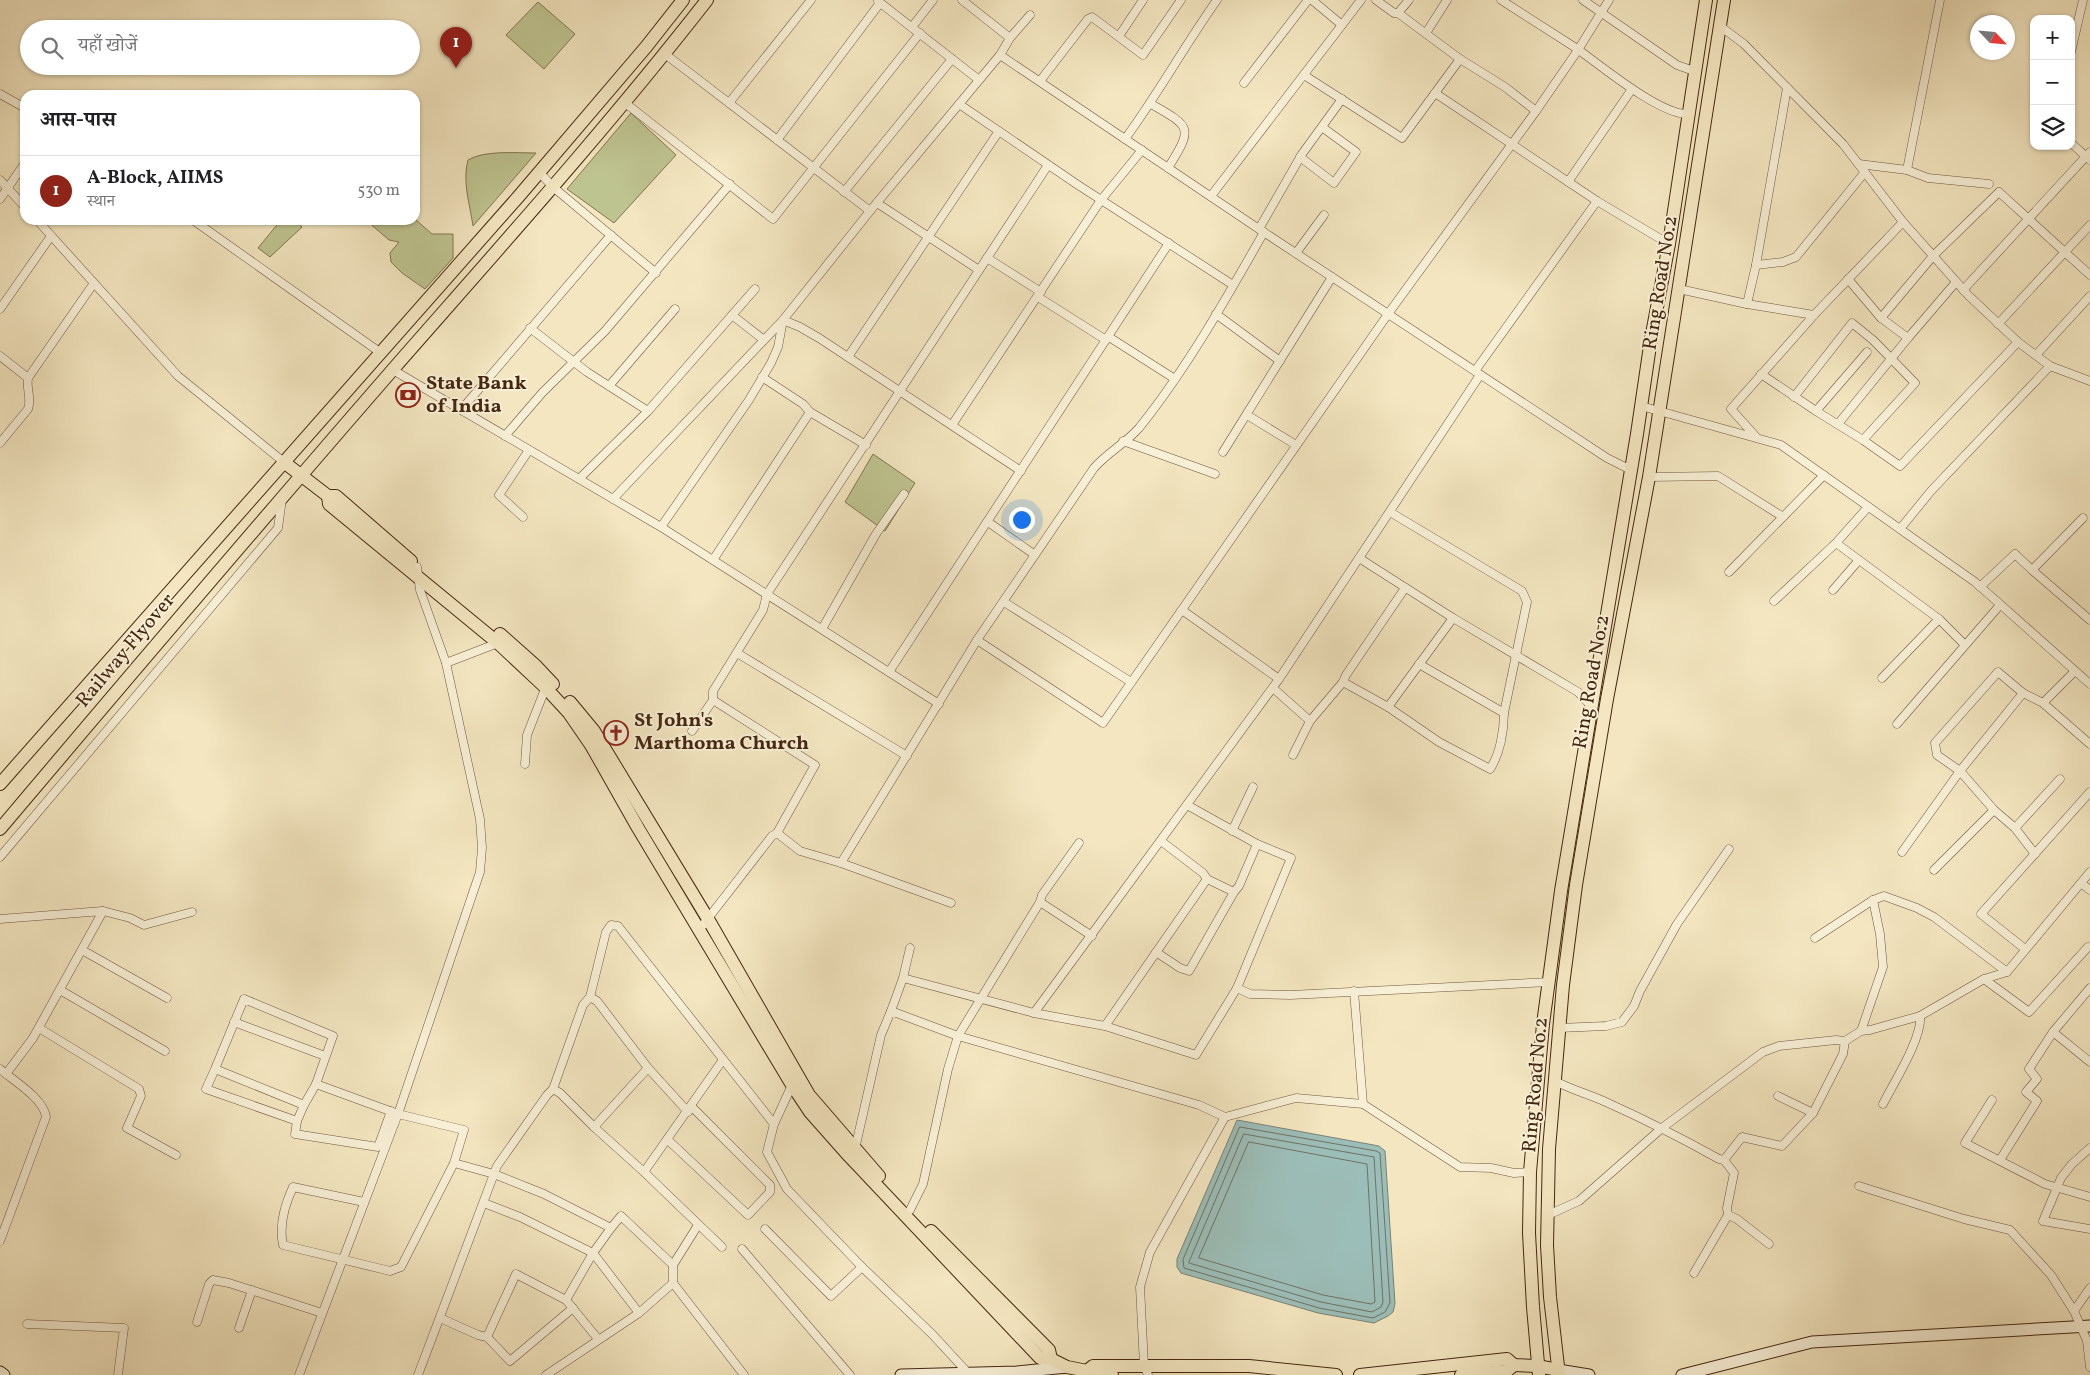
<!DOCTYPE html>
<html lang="hi">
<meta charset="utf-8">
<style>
body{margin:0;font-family:Vollkorn,"Noto Serif Devanagari",serif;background:#f6f6f6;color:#202124}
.controls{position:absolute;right:15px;top:15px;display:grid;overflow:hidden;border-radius:10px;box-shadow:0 1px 4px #0004}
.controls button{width:45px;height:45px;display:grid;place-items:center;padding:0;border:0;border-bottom:1px solid #e0e0e0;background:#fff;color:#202124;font:25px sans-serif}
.compass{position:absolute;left:1970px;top:15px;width:45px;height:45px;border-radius:50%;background:#fff;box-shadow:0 1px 4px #0004;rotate:116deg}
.you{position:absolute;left:1021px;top:519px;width:18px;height:18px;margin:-12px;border:4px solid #fff;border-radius:50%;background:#1a73e8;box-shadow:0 0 0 8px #1a73e833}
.badge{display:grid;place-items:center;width:32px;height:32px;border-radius:50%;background:#8f2418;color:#fff;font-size:16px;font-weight:700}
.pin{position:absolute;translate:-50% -41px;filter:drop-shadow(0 1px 2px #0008)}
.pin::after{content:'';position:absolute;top:26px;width:18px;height:15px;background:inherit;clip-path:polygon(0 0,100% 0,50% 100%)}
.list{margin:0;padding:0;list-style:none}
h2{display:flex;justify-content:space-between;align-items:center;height:65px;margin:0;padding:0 20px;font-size:21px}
h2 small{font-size:16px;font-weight:400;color:#757577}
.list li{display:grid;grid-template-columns:32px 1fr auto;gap:15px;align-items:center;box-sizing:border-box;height:70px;padding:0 20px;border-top:1px solid #e0e0e0}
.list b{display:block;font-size:19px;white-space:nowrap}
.list p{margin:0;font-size:16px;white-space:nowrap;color:#757577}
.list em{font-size:16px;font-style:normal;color:#757577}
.icon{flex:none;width:28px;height:28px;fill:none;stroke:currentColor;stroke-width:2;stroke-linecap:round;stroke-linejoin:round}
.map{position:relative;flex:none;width:2090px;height:1375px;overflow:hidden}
.search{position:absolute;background:#fff;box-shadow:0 1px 4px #0004;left:20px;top:20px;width:400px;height:55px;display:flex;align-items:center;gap:12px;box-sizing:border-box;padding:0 18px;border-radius:28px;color:#757577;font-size:19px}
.panel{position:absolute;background:#fff;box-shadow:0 1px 4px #0004;left:20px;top:90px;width:400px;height:135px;border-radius:15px}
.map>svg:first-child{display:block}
</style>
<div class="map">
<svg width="2090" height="1375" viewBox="0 0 2090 1375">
<rect width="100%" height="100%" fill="#f3e6c0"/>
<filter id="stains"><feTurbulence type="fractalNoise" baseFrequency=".004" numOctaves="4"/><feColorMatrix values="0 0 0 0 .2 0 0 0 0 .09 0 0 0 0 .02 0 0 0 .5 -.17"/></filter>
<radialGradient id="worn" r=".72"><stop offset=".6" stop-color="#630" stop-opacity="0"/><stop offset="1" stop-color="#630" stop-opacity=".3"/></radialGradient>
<g fill="#bec490" stroke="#827650">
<polygon points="538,2 575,34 544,69 506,35"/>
<polygon points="631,113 676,155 614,223 567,189"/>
<path d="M536,153L473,226C470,205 462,181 468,160C484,150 517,153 536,153Z"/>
<polygon points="415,219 432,234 453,234 453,258 425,289 402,273 391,262 390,253 399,242 389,240 367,221"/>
<polygon points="281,220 295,220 302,227 270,257 258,248"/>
<polygon points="873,454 915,483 885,531 845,502"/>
</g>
<polygon fill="#9cbeb8" stroke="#798275" points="1237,1120 1379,1146 1385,1151 1395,1304 1393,1312 1388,1316 1374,1323 1318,1313 1181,1273 1177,1267 1177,1259"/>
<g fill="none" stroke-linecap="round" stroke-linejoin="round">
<g stroke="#707264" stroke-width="1">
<polygon points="1240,1127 1376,1151 1380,1153 1390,1303 1385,1312 1373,1318 1319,1308 1184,1268 1183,1260"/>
<polygon points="1244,1134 1374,1157 1383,1302 1381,1307 1372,1312 1321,1302 1189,1263"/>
<polygon points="1249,1142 1367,1164 1375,1302 1371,1304 1323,1295 1199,1258"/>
</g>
<defs>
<g id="street">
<polyline points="962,0 1010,38"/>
<polyline points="1312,0 1342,25"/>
<polyline points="1376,0 1394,13 1398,13 1460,59 1505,87 1536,111"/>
<path d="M1501,0C1526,16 1551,32 1576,48C1600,65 1660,115 1688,114"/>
<polyline points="1583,0 1677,65 1694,71"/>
<polyline points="878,1 979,80"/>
<polyline points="1398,13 1409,0"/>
<polyline points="1720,26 1744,44 1843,144 1903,222 1969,296 2018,342 2050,366 2090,381"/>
<polyline points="912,27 933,0"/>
<polyline points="1426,33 1447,0"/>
<polyline points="1119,36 1143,0"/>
<polyline points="2071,52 2083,0"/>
<polyline points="665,54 870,211"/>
<polyline points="1000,55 1259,229 1607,458 1631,470"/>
<polyline points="1304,75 1402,138 1460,59"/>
<polyline points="1040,81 1088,19 1092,17 1143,55 1181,0"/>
<polyline points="1244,83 1308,0"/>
<polyline points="1435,93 1597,201 1669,244"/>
<polyline points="0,94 25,108"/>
<polyline points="624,102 773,219 920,33"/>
<polyline points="729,103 811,0"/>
<polyline points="959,104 1078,185 1233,285"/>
<path d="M1151,104C1192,127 1193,128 1168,168"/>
<path d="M1125,139C1158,94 1185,45 1217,0"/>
<polyline points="777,140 880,3"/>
<polyline points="2071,143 2090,160"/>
<polyline points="1300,157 1334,183 1356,152 1322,127"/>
<polyline points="1859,164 1907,170 1928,178 1989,184"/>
<polyline points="1907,170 1940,0"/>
<polyline points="540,173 553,187 656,273"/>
<polyline points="0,180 25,207"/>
<polyline points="1568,182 1632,89"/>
<polyline points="844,192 952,59"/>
<polyline points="1211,196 1361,0"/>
<polyline points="0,199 25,163"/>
<polyline points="877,203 979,270"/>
<polyline points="37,220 178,376 285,463"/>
<polyline points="193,220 381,353"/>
<polyline points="1259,229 1302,154 1342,99"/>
<polyline points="1296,253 1324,215"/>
<polyline points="987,258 1041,292"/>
<polyline points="1756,265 1783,262 1796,257 1865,172"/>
<polyline points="1848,279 1881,318 1908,338"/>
<polyline points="1679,289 1747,304 1814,315"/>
<polyline points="1963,290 2090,152"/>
<polyline points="1038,297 1106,340"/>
<polyline points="1747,304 1756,265 1787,88"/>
<polyline points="0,309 51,236"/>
<polyline points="1216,314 1280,361"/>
<polyline points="732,315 764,340"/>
<polyline points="1881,318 1933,256 1999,192 2090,275"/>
<polyline points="1998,324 2090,225"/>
<polyline points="530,328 587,372 648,411"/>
<polyline points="1109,337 1175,379"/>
<polyline points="2036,355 2090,296"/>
<polyline points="0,356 28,378"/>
<polyline points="848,357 999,131"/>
<polyline points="393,370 661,527 939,704"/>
<polyline points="1475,371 1597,201"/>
<polyline points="1761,374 1816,411"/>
<polyline points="762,377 803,404 810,412 866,445"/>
<polyline points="609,386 675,309"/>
<polyline points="1794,397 1852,323 1873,340 1915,383 1863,440 1900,466 2018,342"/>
<polyline points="1641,406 1781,445 1975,582 2090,684"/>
<polyline points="461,410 611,235"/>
<polyline points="1247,415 1296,445"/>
<polyline points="1838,424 1908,338 1956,282"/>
<polyline points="952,425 1101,200 1142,150"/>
<polyline points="505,436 542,393 605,331 730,184"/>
<polyline points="1757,438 1731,409 1814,315 1903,222"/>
<polyline points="1863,440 1816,411 1867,352"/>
<polyline points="1123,441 1215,474"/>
<path d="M0,443L28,409C32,398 26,389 28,378L94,283"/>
<polyline points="1223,452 1332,277"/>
<polyline points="1649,477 1718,476 1783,517"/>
<polyline points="579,479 648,411 755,289"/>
<polyline points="613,499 783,320 870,211 1000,55 1010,38 1030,15"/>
<polyline points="523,517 499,495 529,450"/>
<polyline points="2083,518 2032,570 2090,620"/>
<polyline points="988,522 1035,555"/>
<polyline points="661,527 749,400 771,363 778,347 783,320 800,327 819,338 1021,471"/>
<polyline points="1900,529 1931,491 2050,366"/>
<polyline points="1836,543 1939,619 1965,645"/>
<polyline points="1359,558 1453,618 1578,692 1591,706"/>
<polyline points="713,560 810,412"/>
<polyline points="1729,572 1824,475"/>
<polyline points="1980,587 2015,554 2032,570"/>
<polyline points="1833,590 1859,560"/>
<polyline points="1774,601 1836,543 1868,507"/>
<polyline points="1004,602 1131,682"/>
<polyline points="1182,610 1279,679"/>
<polyline points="822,629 876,534 904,494"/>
<polyline points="977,640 1103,723 1388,314 1536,111 1578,50 1609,0"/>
<polyline points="737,653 907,756"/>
<polyline points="446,663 498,643"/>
<polyline points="1419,664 1504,713"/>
<polyline points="889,672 1169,243"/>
<polyline points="1882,678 1939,619"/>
<path d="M1343,682L1388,707L1439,742L1490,769C1500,754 1504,731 1504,713L1527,602L1522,591L1390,512"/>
<polyline points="1273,688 1310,721"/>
<polyline points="2043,703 2075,671"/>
<polyline points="1388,707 1453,618"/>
<polyline points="1897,724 2000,605"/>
<polyline points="692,731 713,700 713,691 763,610 767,594 1048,165"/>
<polyline points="1293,755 1310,721 1343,682 1346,675 1405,588"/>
<polyline points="525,764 527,735 547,684"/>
<polyline points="2015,828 2060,779"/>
<polyline points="1232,831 1253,787"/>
<polyline points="777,833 800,851 841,863 951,903"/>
<polyline points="1161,841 1203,873 1207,879 1234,892"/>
<polyline points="1902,852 1960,771 2023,693"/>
<polyline points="2035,854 2015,828 1994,810 1960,771 1937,755 1935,743 1998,672 2023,693 2043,703 2090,744"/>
<polyline points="0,857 278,528 282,499"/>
<path d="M841,863L977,640L1094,468C1107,453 1127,442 1139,428C1187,368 1226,299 1264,232"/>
<polyline points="1934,870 1994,810"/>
<polyline points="2081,883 2090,890"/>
<polyline points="1040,902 1092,936"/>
<polyline points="103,911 130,918 144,925 192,912"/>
<polyline points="0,919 103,911 33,1038 6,1074"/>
<polyline points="699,930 772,836 777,833 815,765 713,700"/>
<polyline points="1815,938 1873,900 1884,896 1917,908 1934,917 2007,972"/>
<polyline points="2025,949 1981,914 2090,792"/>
<polyline points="82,950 167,998"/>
<polyline points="1156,952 1180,968 1189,971 1234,892 1239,886 1257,844"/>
<polyline points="903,978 910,948"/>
<polyline points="1984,979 2029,1012 2088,947"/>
<polyline points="1237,988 1250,994 1290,995 1550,982"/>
<polyline points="60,990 165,1051"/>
<polyline points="1354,991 1363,1104 1460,1167 1491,1168 1514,1173 1530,1172"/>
<polyline points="590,997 597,1001 648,1068 688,1112"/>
<polyline points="891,1011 903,978 1034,1013 1105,1026 1196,1055 1237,988 1291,858 1257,844 1187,805"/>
<polyline points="1034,1013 1279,679 1480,375"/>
<polyline points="234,1022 325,1056"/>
<polyline points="1105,1026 1207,879"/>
<polyline points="39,1028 139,1089 141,1096 127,1128 176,1155"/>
<polyline points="1559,1028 1606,1026 1622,1022 1634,1006 1640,991 1677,924 1729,849"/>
<polyline points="1861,1031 1883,967 1880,934 1873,900"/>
<polyline points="2053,1032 2090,1062"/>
<path d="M0,1069C14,1081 44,1099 46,1117L0,1241"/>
<path d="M215,1069L206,1089L297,1121L304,1105L215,1069L244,999L333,1036L316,1084L398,1114L464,1130L454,1163L401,1267L390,1271L283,1245C279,1226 285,1204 293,1187L364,1202"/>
<path d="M1555,1081C1572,1090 1591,1095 1608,1103C1646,1120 1683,1139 1719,1159L1724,1160L1734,1173L1727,1208L1728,1215L1694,1273"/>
<polyline points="793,1083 774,1124 767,1152 787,1189 862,1267 932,1334 968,1373"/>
<polyline points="553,1089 560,1093 594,1127 644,1172 722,1247"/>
<polyline points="1778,1096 1813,1113"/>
<polyline points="1992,1100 1965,1143 2045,1184 2090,1197"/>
<path d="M1883,1104C1893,1084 1923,1037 1920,1016"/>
<polyline points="304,1105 316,1084"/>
<polyline points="297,1121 295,1134 378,1147 391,1111"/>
<polyline points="594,1127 648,1068"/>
<polyline points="668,1140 748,1215 770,1192 770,1185 692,1107"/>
<polyline points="2090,1148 2072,1164 2061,1178 2043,1221 2090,1229"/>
<polyline points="855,1149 881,1035 891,1011 958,1036 1199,1105 1225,1117"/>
<polyline points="1724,1160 1742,1137 1782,1146 1813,1113 1843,1054 1845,1041"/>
<polyline points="2000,1160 2037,1101 2026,1092 2037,1079 2029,1069 2053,1032 2090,988"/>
<polyline points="454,1163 494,1174 544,1194 611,1228 621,1216 673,1265"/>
<polyline points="644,1172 722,1061"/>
<polyline points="1859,1186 1964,1219 2010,1230 2051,1275 2074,1311 2087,1341 2090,1367"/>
<polyline points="484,1203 520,1217 593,1253 639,1313"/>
<polyline points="910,1210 923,1184 948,1069 958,1036 1040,902 1042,895 1079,843"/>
<polyline points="1548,1215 1579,1201 1662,1128 1763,1052 1779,1046 1836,1040 1845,1041 1861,1031 1870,1030 1920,1016 1984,979 2007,972 2090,872"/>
<polyline points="1728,1215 1737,1219 1769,1244"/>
<polyline points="698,1225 673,1265 673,1283 744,1375"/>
<polyline points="765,1229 831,1296 862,1267"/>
<polyline points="742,1249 850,1375"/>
<polyline points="566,1300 593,1253 611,1228"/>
<polyline points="2074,1311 2090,1288"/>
<polyline points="440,1318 478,1335 487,1337 510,1361 573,1308"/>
<polyline points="197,1322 209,1284 213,1280 229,1283 322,1313"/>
<polyline points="27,1324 124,1328 118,1375"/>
<polyline points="239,1328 252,1290"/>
<polyline points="487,1337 516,1274 566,1300 598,1339"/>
<polyline points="299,1375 398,1114 480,872 482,848 480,819 446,663 420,590 417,567"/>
<polyline points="418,1375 497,1166 547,1095 553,1089 583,1005 590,997 606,932 611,925 618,926 774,1124"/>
<polyline points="546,1375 639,1313 673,1283"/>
<polyline points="1148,1375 1144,1365 1140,1287 1150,1252 1225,1117 1296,1098 1363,1104"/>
</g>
<g id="secondary">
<polyline points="1558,1370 1589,1375"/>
<polyline points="0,1372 4,1375"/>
<polyline points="901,1375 1017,1372 1067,1367"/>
<polyline points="1682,1375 1812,1342 2090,1326"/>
</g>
<g id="primary">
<polyline points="285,463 328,496 336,496 411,561"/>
<polyline points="328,496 329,504 498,643 545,687 569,713 591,745 638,828 792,1085 810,1112 849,1156 1040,1358 1051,1359 1067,1367 1087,1371 1092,1375 1112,1375"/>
<polyline points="500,634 536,666 553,684"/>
<polyline points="570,702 594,731 708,919 809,1095 879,1176"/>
<polyline points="0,784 519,196 646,47 683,0"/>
<path d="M0,829C131,674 262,520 395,367C501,246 608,127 707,0"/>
<polyline points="931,1231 1049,1350 1051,1359"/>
<polyline points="1087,1371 1093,1366 1249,1366 1336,1375"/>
<polyline points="1360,1375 1507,1359 1514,1365 1537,1366 1558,1370"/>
<polyline points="1461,1375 1507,1371 1514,1365"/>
<polyline points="1539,1375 1533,1307 1529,1233 1530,1172 1543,1024 1561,891 1637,434 1651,339 1669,244 1706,0"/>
<polyline points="1559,1375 1550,1297 1547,1245 1549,1149 1563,985 1576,885 1607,699 1649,477 1724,0"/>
</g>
</defs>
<use href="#street" stroke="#70573c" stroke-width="9"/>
<use href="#secondary" stroke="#452710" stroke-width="13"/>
<use href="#primary" stroke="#452710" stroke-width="14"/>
<use href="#street" stroke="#f7efd6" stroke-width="8"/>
<use href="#secondary" stroke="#f7efd6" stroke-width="11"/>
<use href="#primary" stroke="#f3e6c0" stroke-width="12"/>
</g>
<defs>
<symbol id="bank-ring" viewBox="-11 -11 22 22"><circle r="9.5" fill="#f7efd6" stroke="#8f2418" stroke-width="1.5"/><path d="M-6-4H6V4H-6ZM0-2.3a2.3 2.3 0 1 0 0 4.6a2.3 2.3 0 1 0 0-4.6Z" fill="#8f2418"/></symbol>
<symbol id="church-ring" viewBox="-11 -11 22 22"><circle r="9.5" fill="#f7efd6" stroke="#8f2418" stroke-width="1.5"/><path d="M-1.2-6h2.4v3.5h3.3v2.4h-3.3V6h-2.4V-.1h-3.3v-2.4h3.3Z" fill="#8f2418"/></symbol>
</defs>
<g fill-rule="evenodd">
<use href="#bank-ring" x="394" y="381" width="28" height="28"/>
<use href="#church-ring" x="602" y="719" width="28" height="28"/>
</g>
<g text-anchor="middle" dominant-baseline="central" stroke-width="4" stroke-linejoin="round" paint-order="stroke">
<g font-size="20" fill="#452710" stroke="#f7efd6">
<text transform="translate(1661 283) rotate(-81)">Ring Road No.2</text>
<text transform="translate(126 651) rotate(-50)">Railway Flyover</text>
<text transform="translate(1592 682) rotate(-80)">Ring Road No.2</text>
<text transform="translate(1536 1085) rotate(-85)">Ring Road No.2</text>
</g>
<g font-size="20" font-weight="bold" fill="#452710" stroke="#f7efd6" text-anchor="start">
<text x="426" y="384">State Bank<tspan x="426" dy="23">of India</tspan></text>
<text x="634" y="721">St John's<tspan x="634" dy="23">Marthoma Church</tspan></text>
</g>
</g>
<rect width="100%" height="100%" filter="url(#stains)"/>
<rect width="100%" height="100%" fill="url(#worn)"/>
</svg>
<div class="controls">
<button>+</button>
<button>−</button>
<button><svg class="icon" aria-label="layers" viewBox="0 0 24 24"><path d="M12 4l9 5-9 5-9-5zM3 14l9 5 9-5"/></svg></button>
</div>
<svg class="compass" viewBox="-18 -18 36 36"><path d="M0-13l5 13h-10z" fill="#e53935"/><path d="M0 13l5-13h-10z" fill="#757577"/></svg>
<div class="you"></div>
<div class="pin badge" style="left:456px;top:68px">1</div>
<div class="search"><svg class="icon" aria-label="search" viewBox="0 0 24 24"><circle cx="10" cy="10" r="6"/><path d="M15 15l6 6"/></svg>यहाँ खोजें</div>
<section class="panel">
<h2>आस-पास<small></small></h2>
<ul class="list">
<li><span class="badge">1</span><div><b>A-Block, AIIMS</b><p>स्थान</p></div><em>530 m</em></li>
</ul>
</section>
</div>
